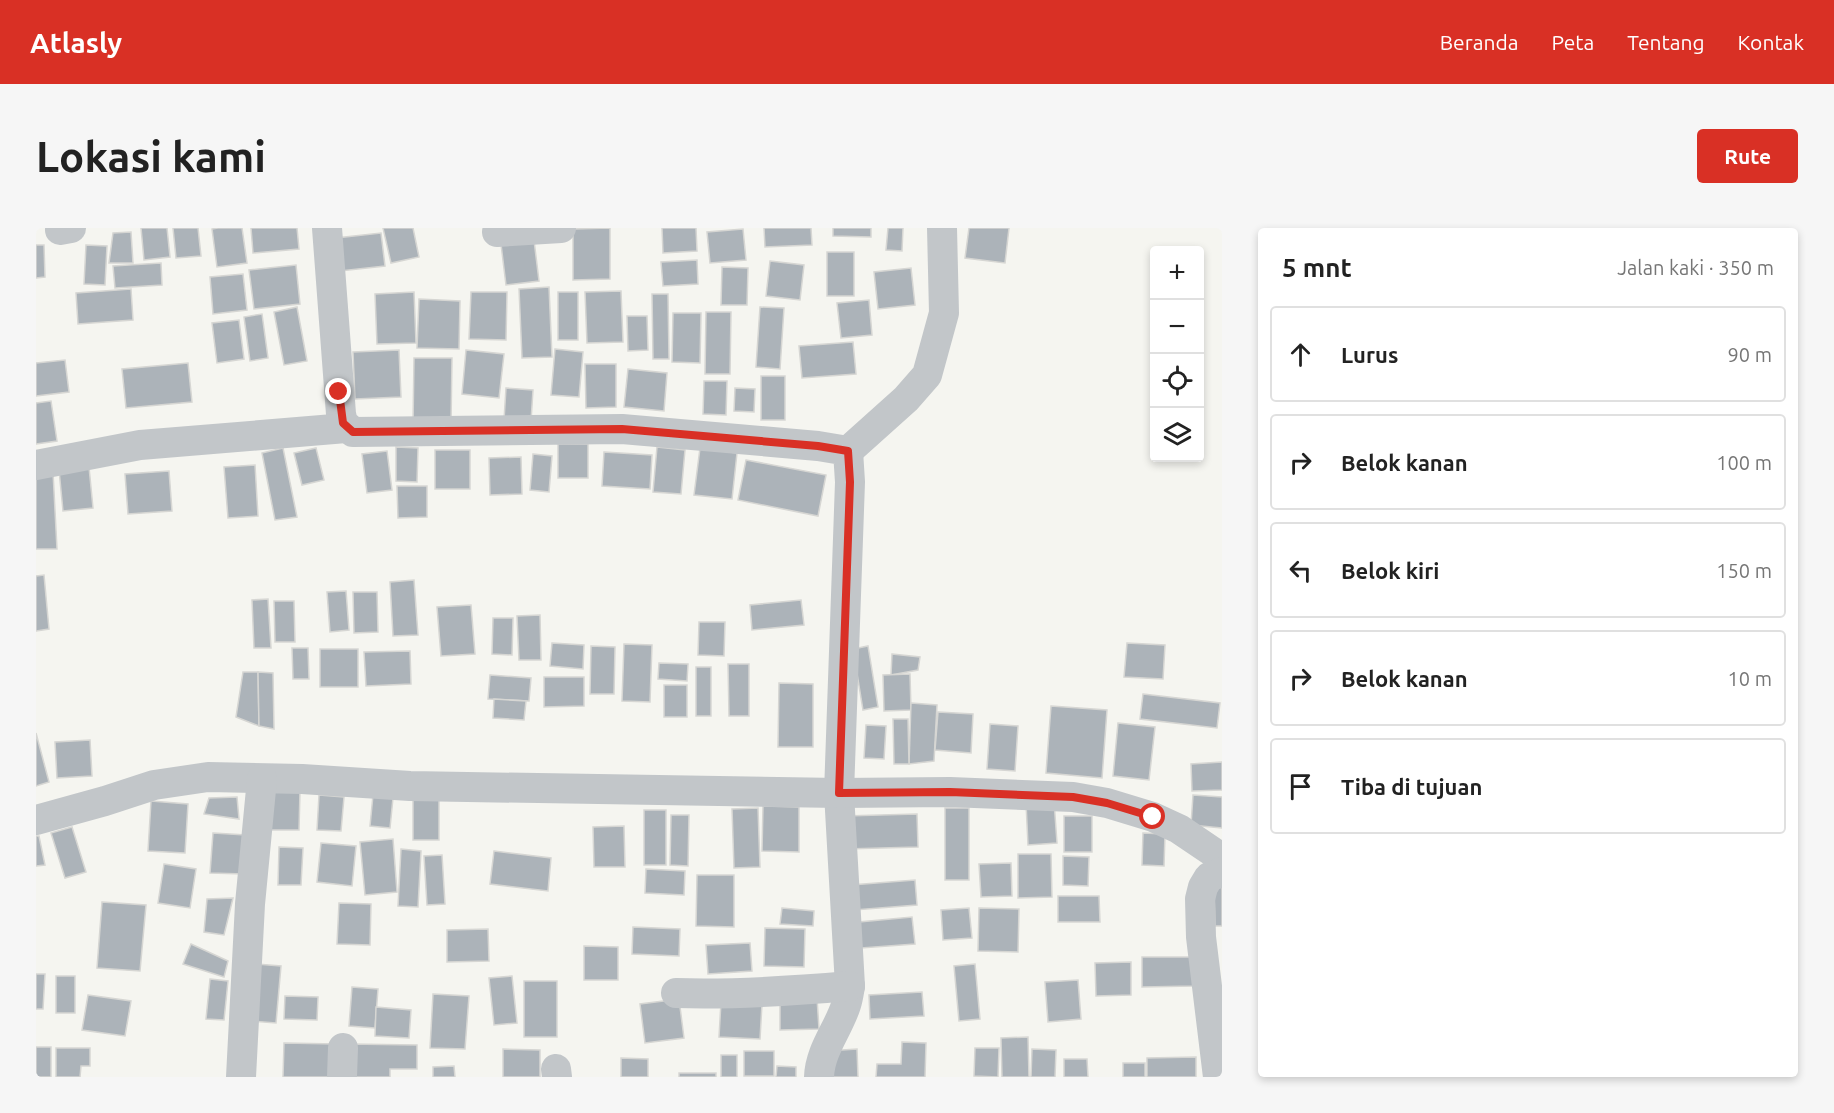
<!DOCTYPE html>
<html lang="id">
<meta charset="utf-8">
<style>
body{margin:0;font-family:Ubuntu,sans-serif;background:#f6f6f6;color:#222}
.controls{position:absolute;right:18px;top:18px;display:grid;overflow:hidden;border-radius:6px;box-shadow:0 3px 9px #0003}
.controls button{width:54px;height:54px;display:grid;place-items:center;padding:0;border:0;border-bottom:2px solid #e0e0e0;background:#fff;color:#222;font:30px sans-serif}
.stop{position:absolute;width:18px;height:18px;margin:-14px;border:4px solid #d93025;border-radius:50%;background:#fff}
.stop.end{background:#d93025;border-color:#fff;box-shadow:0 2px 6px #0008}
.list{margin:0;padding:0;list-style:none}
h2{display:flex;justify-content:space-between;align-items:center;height:78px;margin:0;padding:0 24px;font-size:26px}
h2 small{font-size:20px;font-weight:400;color:#767676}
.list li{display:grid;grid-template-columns:39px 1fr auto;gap:18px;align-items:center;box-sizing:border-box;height:96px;margin:0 12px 12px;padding:0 12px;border:2px solid #e0e0e0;border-radius:6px}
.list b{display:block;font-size:22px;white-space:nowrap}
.list em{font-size:20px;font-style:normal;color:#767676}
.icon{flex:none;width:33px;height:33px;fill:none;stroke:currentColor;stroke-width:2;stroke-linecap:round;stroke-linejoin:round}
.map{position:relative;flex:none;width:1186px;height:849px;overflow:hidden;border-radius:6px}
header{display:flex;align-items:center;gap:36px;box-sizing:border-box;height:84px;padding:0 30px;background:#d93025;color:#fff}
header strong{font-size:28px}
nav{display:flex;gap:33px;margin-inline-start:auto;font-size:21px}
.intro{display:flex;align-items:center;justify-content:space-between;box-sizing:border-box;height:144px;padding:0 36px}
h1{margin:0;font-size:42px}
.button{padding:15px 27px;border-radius:6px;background:#d93025;color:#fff;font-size:21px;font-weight:700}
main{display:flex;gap:36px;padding:0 36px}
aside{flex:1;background:#fff;border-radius:6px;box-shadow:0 3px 9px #0003}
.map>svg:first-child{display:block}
</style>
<header>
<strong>Atlasly</strong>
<nav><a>Beranda</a><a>Peta</a><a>Tentang</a><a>Kontak</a></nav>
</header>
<div class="intro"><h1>Lokasi kami</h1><a class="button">Rute</a></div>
<main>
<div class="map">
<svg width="1186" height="849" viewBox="0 0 1186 849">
<rect width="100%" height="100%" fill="#f5f5f0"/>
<g fill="#acb3b9" stroke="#d6d6d3" stroke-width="1.5">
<polygon points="105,0 131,0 134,29 108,32"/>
<polygon points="137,0 162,0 165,28 140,30"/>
<polygon points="182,0 206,0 211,35 181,39 176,1"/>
<polygon points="215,0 261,0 263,21 217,25"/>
<polygon points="347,0 377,0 383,29 355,35"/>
<polygon points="574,0 574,51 537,52 537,1"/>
<polygon points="626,0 660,0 661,23 627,25"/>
<polygon points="728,0 775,0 776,17 729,19"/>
<polygon points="797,0 835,0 835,9 797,8"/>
<polygon points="852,0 867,0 866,23 850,22"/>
<polygon points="933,0 973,0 969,35 929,30"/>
<polygon points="707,1 710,32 674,35 671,4"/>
<polygon points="95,4 97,35 73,35 77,5"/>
<polygon points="497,4 503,53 470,57 464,8"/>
<polygon points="345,5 349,38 304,43 300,10"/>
<polygon points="0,17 8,17 9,49 0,50"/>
<polygon points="50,17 71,18 69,57 48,56"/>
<rect x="791" y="24" width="27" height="44"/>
<polygon points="661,32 662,56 627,58 625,34"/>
<polygon points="734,33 768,37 764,72 730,68"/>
<polygon points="125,35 126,57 79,60 77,38"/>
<polygon points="260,37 264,76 218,81 213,42"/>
<polygon points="686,39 712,40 711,77 685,77"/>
<polygon points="875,40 879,77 842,81 838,44"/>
<polygon points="207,46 211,82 177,86 174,49"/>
<polygon points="513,59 516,129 486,130 483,61"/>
<polygon points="95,61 97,92 42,96 40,65"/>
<polygon points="585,63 587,114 551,115 549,64"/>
<polygon points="378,64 380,115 341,116 339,66"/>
<polygon points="435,64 471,64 470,112 433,111"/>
<rect x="522" y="64" width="20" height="48"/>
<polygon points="616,66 632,66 633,131 617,131"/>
<polygon points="383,71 424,73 423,121 381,120"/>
<polygon points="833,72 836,107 805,110 801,75"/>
<polygon points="261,79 271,133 248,137 238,84"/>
<polygon points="724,79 748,80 744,141 720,139"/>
<polygon points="670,84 695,84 694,146 669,146"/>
<polygon points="637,85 665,85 664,135 636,134"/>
<polygon points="226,86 232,130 214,133 208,89"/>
<polygon points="591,88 611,88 612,122 592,123"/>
<polygon points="203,92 208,131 181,135 176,95"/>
<polygon points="817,114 820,146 766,150 763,118"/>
<polygon points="519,121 547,124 543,169 515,167"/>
<polygon points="363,122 365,169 319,171 317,124"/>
<polygon points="430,122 468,126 463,170 426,166"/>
<polygon points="378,130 416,130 415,197 377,196"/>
<polygon points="29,132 33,164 0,168 0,135"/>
<polygon points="152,135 156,174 90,180 86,141"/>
<polygon points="549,136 580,136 580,179 550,180"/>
<polygon points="592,141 631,145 628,183 588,179"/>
<rect x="725" y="148" width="24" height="44"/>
<polygon points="668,153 691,153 690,187 667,186"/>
<polygon points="470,160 497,162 495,193 468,192"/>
<polygon points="699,160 719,161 718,184 698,183"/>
<polygon points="15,173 21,213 0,216 0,175"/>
<rect x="522" y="216" width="30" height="34"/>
<polygon points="360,219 382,220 381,254 360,253"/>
<polygon points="621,219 649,222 645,266 617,264"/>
<polygon points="247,220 261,289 239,292 226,225"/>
<polygon points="280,220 288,252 266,257 258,225"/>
<polygon points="664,220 701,225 696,271 658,267"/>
<rect x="399" y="222" width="35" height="39"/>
<polygon points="351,223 356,262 331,265 326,226"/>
<polygon points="568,224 616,227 614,261 566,258"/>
<polygon points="497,226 516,228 513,264 494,262"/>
<polygon points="485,229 486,266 454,267 453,230"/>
<polygon points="710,232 790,247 782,288 702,272"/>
<polygon points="219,237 222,288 192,290 188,239"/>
<polygon points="53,239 57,280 27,283 23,242"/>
<polygon points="133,243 136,283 92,286 89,246"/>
<polygon points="17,244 21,321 0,321 0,245"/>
<polygon points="361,258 391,258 391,289 362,290"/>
<polygon points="8,347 13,401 0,403 0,348"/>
<polygon points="378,352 382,407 357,408 354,354"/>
<polygon points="310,363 313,402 294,404 291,364"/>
<polygon points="317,364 341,364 342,404 318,405"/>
<polygon points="232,371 235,420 218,420 216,372"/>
<polygon points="765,372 768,397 716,402 714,377"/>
<polygon points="238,373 258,373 259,414 239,414"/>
<polygon points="435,377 439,426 405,428 401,379"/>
<polygon points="504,387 505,432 483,432 481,388"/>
<polygon points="457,390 477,390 476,427 456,426"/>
<polygon points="663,394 689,394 688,428 662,427"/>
<polygon points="516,415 548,417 547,441 514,438"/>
<polygon points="1091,415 1129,417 1127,451 1088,449"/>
<polygon points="588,416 616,417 614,474 586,473"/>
<polygon points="555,418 579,419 578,466 554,466"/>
<polygon points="832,418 842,479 827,482 817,421"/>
<polygon points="256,420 272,420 273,451 257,451"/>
<rect x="284" y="421" width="38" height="38"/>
<polygon points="374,423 375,456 330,458 328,424"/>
<polygon points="856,426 884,429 882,442 855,447"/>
<polygon points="623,435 652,436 651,453 622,451"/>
<polygon points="692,436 713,436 713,488 693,488"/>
<rect x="660" y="439" width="15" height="49"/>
<polygon points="207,444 222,444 223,498 200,489"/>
<polygon points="222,444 237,445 238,501 223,498"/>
<polygon points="874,446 875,482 848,483 847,447"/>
<polygon points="454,447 495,450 493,473 452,471"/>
<polygon points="508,449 548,449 548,478 508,479"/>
<polygon points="743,455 777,456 777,519 742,519"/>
<rect x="628" y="457" width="23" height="32"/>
<polygon points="1107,466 1184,475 1181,500 1104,491"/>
<polygon points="458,471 490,473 488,492 457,490"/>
<polygon points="875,475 901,477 898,533 873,536"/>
<polygon points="1015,478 1071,482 1066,550 1010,545"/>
<polygon points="902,484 937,486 935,525 899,522"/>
<polygon points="857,491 872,491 873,536 858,536"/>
<polygon points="1082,495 1119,499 1113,552 1077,548"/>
<polygon points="954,496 982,498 979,543 951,541"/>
<polygon points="830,497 850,498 848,531 828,530"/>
<polygon points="0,505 13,554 0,558"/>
<polygon points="54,512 56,548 21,550 19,514"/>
<polygon points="1186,534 1186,562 1156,563 1155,536"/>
<polygon points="235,563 264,563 263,602 235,602"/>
<rect x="377" y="566" width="26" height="46"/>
<polygon points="283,567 308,569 305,603 281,602"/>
<polygon points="337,567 357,570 354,600 334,598"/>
<polygon points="1157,567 1186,569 1186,600 1155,597"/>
<polygon points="201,569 203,591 168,586 173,570"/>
<polygon points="115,573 152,576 149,625 112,623"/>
<polygon points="1018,573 1021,615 992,617 990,575"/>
<polygon points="727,578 763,579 763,624 726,623"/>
<polygon points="722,580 724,639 698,640 696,581"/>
<rect x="909" y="580" width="24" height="72"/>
<rect x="608" y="582" width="22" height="55"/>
<polygon points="881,586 882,619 809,621 808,588"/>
<polygon points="635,587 653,587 652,638 634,637"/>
<rect x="1028" y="588" width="28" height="36"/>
<polygon points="588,598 589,639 558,639 557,599"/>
<polygon points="36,599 50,644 29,650 15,605"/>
<polygon points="177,605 210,607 208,646 174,645"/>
<polygon points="1107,605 1129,606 1128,638 1106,637"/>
<polygon points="0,608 3,608 9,637 0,638"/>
<polygon points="357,611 361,664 329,667 324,614"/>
<polygon points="285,615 320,618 316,658 281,654"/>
<polygon points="243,619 267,620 265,657 242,657"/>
<polygon points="365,621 385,623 382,679 362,678"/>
<polygon points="458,623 515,630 512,663 454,656"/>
<polygon points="982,626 1015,626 1016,669 982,670"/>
<polygon points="406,627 409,676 391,677 388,628"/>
<polygon points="1027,628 1053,629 1052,658 1027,657"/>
<polygon points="975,635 976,668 945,669 943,636"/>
<polygon points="128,636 160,641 154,680 122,675"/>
<polygon points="610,641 649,643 648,667 609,665"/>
<polygon points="661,647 698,647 698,699 660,698"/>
<polygon points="879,652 881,677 818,682 815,657"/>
<polygon points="1178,659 1186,659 1186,698 1179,698"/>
<polygon points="1022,668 1063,668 1064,694 1022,694"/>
<polygon points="197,670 188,707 168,704 171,671"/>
<polygon points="66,674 110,677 104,743 61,740"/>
<polygon points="303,675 335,676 334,717 301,716"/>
<polygon points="746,680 778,683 777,698 744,696"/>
<polygon points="933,680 936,710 907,712 905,682"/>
<polygon points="943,680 983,681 982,724 942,723"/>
<polygon points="876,689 879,716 825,720 823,694"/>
<polygon points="597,699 644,701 643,728 596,726"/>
<polygon points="729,700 769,701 768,739 728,738"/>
<polygon points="452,701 453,733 411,734 411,702"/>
<polygon points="714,715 716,743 672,746 670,717"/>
<polygon points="155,716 192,733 188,749 147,736"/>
<polygon points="548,718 582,719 582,752 548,752"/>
<polygon points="1106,729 1157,729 1157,758 1106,759"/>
<polygon points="1095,734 1095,767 1060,768 1059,735"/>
<polygon points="220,736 245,738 240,795 215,793"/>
<polygon points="939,736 944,791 923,793 918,738"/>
<polygon points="0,746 9,746 7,781 0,781"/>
<rect x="20" y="748" width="19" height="37"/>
<polygon points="476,748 481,795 458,797 453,750"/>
<polygon points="174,751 192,753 188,792 170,791"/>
<polygon points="1042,752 1045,791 1012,794 1009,754"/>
<rect x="488" y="753" width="33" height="56"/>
<polygon points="316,759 342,761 339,800 313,798"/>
<polygon points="886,764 888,788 834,791 833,767"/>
<polygon points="397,766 433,768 429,821 394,820"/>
<polygon points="52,767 95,773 89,808 46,802"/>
<polygon points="249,768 282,769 281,792 248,791"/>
<polygon points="781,770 783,801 744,802 744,771"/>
<polygon points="643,771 648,810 609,815 604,776"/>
<polygon points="685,774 726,776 724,811 683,809"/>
<polygon points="340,779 375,782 373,810 339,808"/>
<polygon points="992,809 993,849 966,849 965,810"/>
<polygon points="866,814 890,815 889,849 840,849 841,836 865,836"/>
<polygon points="248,815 300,816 299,849 247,849"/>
<polygon points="313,816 381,817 381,841 354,841 354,849 312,849"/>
<rect x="0" y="819" width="15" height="30"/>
<polygon points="20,820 54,820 54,838 45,838 44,849 20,849"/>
<polygon points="939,820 963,820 962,849 938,848"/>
<polygon points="467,821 504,822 504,849 467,849"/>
<polygon points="821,821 822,849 792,849 791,823"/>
<polygon points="996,821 1020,822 1019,849 995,849"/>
<rect x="708" y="823" width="30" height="25"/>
<rect x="685" y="827" width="16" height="22"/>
<polygon points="1160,829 1160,849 1111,849 1111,830"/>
<polygon points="585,830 612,831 612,849 585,849"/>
<polygon points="1028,831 1051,831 1052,849 1028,849"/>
<rect x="1087" y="835" width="22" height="14"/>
<polygon points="418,838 419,849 397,849 397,839"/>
<polygon points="741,838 760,839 760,849 740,849"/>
<rect x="643" y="845" width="37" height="4"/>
</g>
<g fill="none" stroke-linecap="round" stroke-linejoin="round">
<g stroke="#c2c6c9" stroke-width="30">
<path d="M291,0L305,186L307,195L317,204L586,201L782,218L812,223L814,254L803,565L814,758C813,764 812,771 810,777C802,802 784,822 783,849"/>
<polyline points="24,2 35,0"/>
<polyline points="461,4 525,0"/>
<polyline points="812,223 870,171 891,147 908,85 906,0"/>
<polyline points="0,237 104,217 310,200"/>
<polyline points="0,592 69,573 118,557 172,549 266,551 374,558 803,565 914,564 1037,569 1071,575 1117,589 1143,601 1186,630"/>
<path d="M640,765C698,767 756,763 814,758"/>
<polyline points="520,841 521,849"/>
<polyline points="205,849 214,676 226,551"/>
<polyline points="306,849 307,820"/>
<polyline points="1182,849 1165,709 1164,671 1167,659 1173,649 1186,644"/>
</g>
</g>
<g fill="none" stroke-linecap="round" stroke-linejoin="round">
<polyline stroke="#d93025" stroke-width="8" points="303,164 307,195 317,204 586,201 782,218 812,223 814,254 803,565 914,564 1037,569 1071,575 1117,589"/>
</g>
</svg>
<div class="controls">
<button>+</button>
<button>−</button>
<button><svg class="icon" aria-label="locate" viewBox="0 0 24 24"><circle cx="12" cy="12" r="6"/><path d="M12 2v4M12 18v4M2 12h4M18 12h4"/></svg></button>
<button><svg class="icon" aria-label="layers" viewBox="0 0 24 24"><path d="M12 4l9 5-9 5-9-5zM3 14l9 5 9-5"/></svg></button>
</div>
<div class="stop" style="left:1117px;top:589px"></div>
<div class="stop end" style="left:303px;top:164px"></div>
</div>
<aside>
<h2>5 mnt<small>Jalan kaki · 350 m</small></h2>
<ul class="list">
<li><svg class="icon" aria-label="ahead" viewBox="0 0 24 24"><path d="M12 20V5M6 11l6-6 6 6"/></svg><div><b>Lurus</b></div><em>90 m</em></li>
<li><svg class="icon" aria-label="right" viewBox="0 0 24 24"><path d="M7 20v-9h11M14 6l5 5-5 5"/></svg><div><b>Belok kanan</b></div><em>100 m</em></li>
<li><svg class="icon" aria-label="left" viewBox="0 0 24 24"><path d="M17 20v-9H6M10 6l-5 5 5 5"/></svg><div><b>Belok kiri</b></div><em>150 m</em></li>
<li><svg class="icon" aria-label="right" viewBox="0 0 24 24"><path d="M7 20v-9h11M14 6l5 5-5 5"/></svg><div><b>Belok kanan</b></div><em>10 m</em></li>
<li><svg class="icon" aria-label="arrive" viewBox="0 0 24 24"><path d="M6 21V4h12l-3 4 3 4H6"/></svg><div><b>Tiba di tujuan</b></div></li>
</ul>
</aside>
</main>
